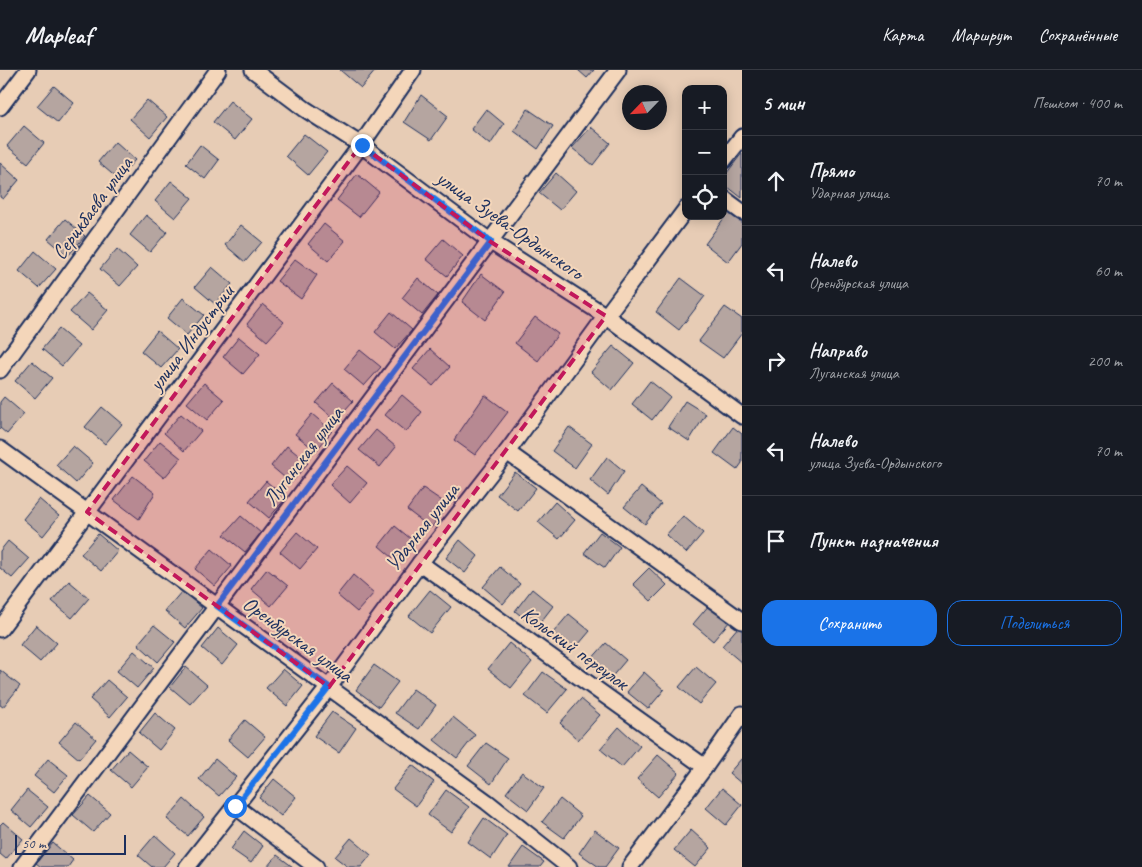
<!DOCTYPE html>
<html lang="ru">
<meta charset="utf-8">
<style>
body{margin:0;font-family:Caveat,sans-serif;background:#242831;color:#f1f3f6}
.controls{position:absolute;right:15px;top:15px;display:grid;overflow:hidden;border-radius:10px;box-shadow:0 2px 12px #0003}
.controls button{width:45px;height:45px;display:grid;place-items:center;padding:0;border:0;border-bottom:1px solid #363941;background:#171b24;color:#f1f3f6;font:25px sans-serif}
.compass{position:absolute;left:622px;top:15px;width:45px;height:45px;border-radius:50%;background:#171b24;box-shadow:0 2px 12px #0003;rotate:245deg}
.scale{position:absolute;left:15px;bottom:12px;width:111px;box-sizing:border-box;padding-left:5px;border:2px solid #1b2f5e;border-top:0;font-size:14px;line-height:18px;white-space:nowrap;color:#1b2f5e;-webkit-text-stroke:4px #f4d6ba;paint-order:stroke}
.stop{position:absolute;width:15px;height:15px;margin:-11px;border:4px solid #1a73e8;border-radius:50%;background:#fff}
.stop.end{background:#1a73e8;border-color:#fff;box-shadow:0 1px 5px #0008}
.list{margin:0;padding:0;list-style:none}
h2{display:flex;justify-content:space-between;align-items:center;height:65px;margin:0;padding:0 20px;font-size:21px}
h2 small{font-size:16px;font-weight:400;color:#9ea1a6}
.list li{display:grid;grid-template-columns:32px 1fr auto;gap:15px;align-items:center;box-sizing:border-box;height:90px;padding:0 20px;border-top:1px solid #363941}
.list b{display:block;font-size:19px;white-space:nowrap}
.list p{margin:0;font-size:16px;white-space:nowrap;color:#9ea1a6}
.list em{font-size:16px;font-style:normal;color:#9ea1a6}
.actions{display:flex;gap:10px;padding:15px 20px}
.actions a{flex:1;padding:11px 0;border:1px solid #1a73e8;border-radius:15px;text-align:center;font-size:18px;color:#1a73e8}
.actions .main{background:#1a73e8;color:#fff}
.icon{flex:none;width:28px;height:28px;fill:none;stroke:currentColor;stroke-width:2;stroke-linecap:round;stroke-linejoin:round}
.map{position:relative;flex:none;width:742px;height:797px;overflow:hidden}
header{display:flex;align-items:center;gap:30px;box-sizing:border-box;height:70px;padding:0 25px;background:#171b24;border-bottom:1px solid #363941}
header strong{font-size:24px}
nav{display:flex;gap:28px;margin-inline-start:auto;font-size:18px}
main{display:flex}
aside{flex:1;background:#171b24}
.map>svg:first-child{display:block}
</style>
<header>
<strong>Mapleaf</strong>
<nav><a>Карта</a><a>Маршрут</a><a>Сохранённые</a></nav>
</header>
<main>
<div class="map">
<svg width="742" height="797" viewBox="0 0 742 797">
<rect width="100%" height="100%" fill="#e7ccb5"/>
<filter id="ink" filterUnits="userSpaceOnUse"><feTurbulence type="fractalNoise" baseFrequency=".02" numOctaves="2"/><feDisplacementMap in="SourceGraphic" scale="10" xChannelSelector="R" yChannelSelector="G"/><feConvolveMatrix kernelMatrix="1 2 1 2 8 2 1 2 1" color-interpolation-filters="sRGB"/></filter>
<g filter="url(#ink)">
<g fill="#b5a5a0" stroke="#1b2f5e">
<polygon points="340,0 376,0 361,18"/>
<polygon points="578,0 594,0 587,8"/>
<polygon points="54,16 74,33 58,53 37,36"/>
<polygon points="421,25 448,46 431,70 404,52"/>
<polygon points="147,30 167,47 150,67 130,49"/>
<polygon points="230,31 252,49 235,70 213,52"/>
<polygon points="486,39 504,54 490,75 471,59"/>
<polygon points="528,39 553,56 538,79 514,61"/>
<polygon points="24,56 44,73 28,93 7,76"/>
<polygon points="591,57 610,73 593,95 572,78"/>
<polygon points="304,64 327,82 308,105 286,86"/>
<polygon points="115,72 135,90 118,109 98,92"/>
<polygon points="200,75 219,90 205,109 186,94"/>
<polygon points="742,83 742,128 723,113 723,108"/>
<polygon points="0,93 19,110 3,129 0,127"/>
<polygon points="556,103 576,121 560,140 539,123"/>
<polygon points="357,104 379,122 359,147 337,130"/>
<polygon points="171,111 192,128 175,148 155,131"/>
<polygon points="730,140 742,149 742,173 728,192 705,174"/>
<polygon points="146,145 167,162 150,182 130,165"/>
<polygon points="65,149 85,166 68,186 48,169"/>
<polygon points="324,154 345,171 328,191 308,174"/>
<polygon points="241,155 262,172 245,192 225,175"/>
<polygon points="443,169 463,186 447,206 426,189"/>
<polygon points="117,179 137,197 120,216 100,199"/>
<polygon points="35,181 56,199 39,218 19,201"/>
<polygon points="295,189 317,205 301,229 277,211"/>
<polygon points="212,197 232,214 215,234 195,217"/>
<polygon points="481,204 505,222 485,250 462,232"/>
<polygon points="418,208 438,225 422,245 402,228"/>
<polygon points="681,208 705,226 679,260 656,242"/>
<polygon points="87,223 108,240 91,260 70,242"/>
<polygon points="183,228 204,245 187,265 167,248"/>
<polygon points="263,234 284,252 267,271 247,254"/>
<polygon points="725,237 742,249 742,263 723,288 699,271"/>
<polygon points="391,242 412,260 395,279 375,262"/>
<polygon points="535,247 558,264 538,291 515,273"/>
<polygon points="59,259 79,276 62,296 42,279"/>
<polygon points="157,261 178,279 161,298 141,281"/>
<polygon points="239,267 260,284 243,304 223,287"/>
<polygon points="613,276 634,293 612,320 591,302"/>
<polygon points="430,279 450,297 433,316 413,299"/>
<polygon points="360,280 381,297 364,316 344,299"/>
<polygon points="32,291 52,308 35,328 15,311"/>
<polygon points="650,311 670,327 652,350 632,334"/>
<polygon points="204,313 224,330 207,350 187,333"/>
<polygon points="333,313 353,331 336,350 316,333"/>
<polygon points="402,325 422,342 406,362 385,345"/>
<polygon points="485,325 508,342 475,385 454,370"/>
<polygon points="4,327 24,344 7,364 0,358 0,332"/>
<polygon points="685,331 706,344 689,371 668,357"/>
<polygon points="102,337 122,354 105,374 85,357"/>
<polygon points="181,344 201,361 184,381 164,363"/>
<polygon points="312,344 332,361 316,381 295,364"/>
<polygon points="569,357 592,374 575,398 552,381"/>
<polygon points="733,357 742,364 742,393 737,400 714,383"/>
<polygon points="376,360 396,377 380,397 359,380"/>
<polygon points="160,371 181,388 164,408 144,391"/>
<polygon points="73,376 93,393 76,413 56,395"/>
<polygon points="287,376 308,393 291,413 271,396"/>
<polygon points="607,387 624,401 608,425 590,410"/>
<polygon points="347,396 367,413 350,433 330,415"/>
<polygon points="515,402 536,418 518,441 497,425"/>
<polygon points="133,406 155,423 139,449 114,430"/>
<polygon points="266,411 286,428 269,448 249,431"/>
<polygon points="641,417 661,434 645,454 624,437"/>
<polygon points="423,418 448,435 431,458 407,440"/>
<polygon points="39,429 59,446 43,466 23,449"/>
<polygon points="555,432 575,450 559,469 538,452"/>
<polygon points="241,446 261,463 245,482 224,465"/>
<polygon points="683,446 703,463 686,483 666,465"/>
<polygon points="395,456 416,473 399,493 379,476"/>
<polygon points="297,462 317,479 300,499 280,482"/>
<polygon points="600,462 620,477 605,498 584,483"/>
<polygon points="98,464 118,481 101,501 81,484"/>
<polygon points="460,470 478,486 465,503 446,488"/>
<polygon points="8,471 29,489 12,508 0,498 0,481"/>
<polygon points="212,479 232,496 215,516 195,499"/>
<polygon points="500,497 520,514 503,534 483,517"/>
<polygon points="649,498 667,515 651,531 633,514"/>
<polygon points="267,499 288,516 271,536 251,519"/>
<polygon points="353,505 374,523 357,542 337,525"/>
<polygon points="69,511 89,528 72,548 52,531"/>
<polygon points="532,519 553,536 536,558 515,541"/>
<polygon points="430,520 451,537 430,563 409,546"/>
<polygon points="182,521 202,538 185,558 165,541"/>
<polygon points="710,534 730,551 713,571 693,554"/>
<polygon points="569,544 590,561 573,581 552,564"/>
<polygon points="36,555 57,573 40,592 20,575"/>
<polygon points="154,555 175,572 158,592 138,574"/>
<polygon points="739,556 742,559 742,593 722,576"/>
<polygon points="218,558 238,575 222,595 202,578"/>
<polygon points="509,573 532,592 511,618 488,599"/>
<polygon points="606,573 626,590 609,610 589,592"/>
<polygon points="134,581 154,598 137,618 117,601"/>
<polygon points="374,595 398,612 379,637 356,620"/>
<polygon points="186,597 207,615 190,634 170,617"/>
<polygon points="696,597 716,614 699,634 679,617"/>
<polygon points="283,599 303,616 287,636 266,618"/>
<polygon points="0,600 20,616 3,637 0,635"/>
<polygon points="543,602 567,619 547,643 525,626"/>
<polygon points="644,602 664,620 648,639 627,622"/>
<polygon points="107,610 127,627 110,647 90,629"/>
<polygon points="413,619 436,635 419,659 395,643"/>
<polygon points="581,629 600,645 578,670 560,653"/>
<polygon points="332,642 356,658 339,683 314,666"/>
<polygon points="155,643 175,660 159,680 139,663"/>
<polygon points="453,647 475,665 457,688 434,670"/>
<polygon points="245,650 265,667 248,687 228,670"/>
<polygon points="76,652 96,669 79,689 59,672"/>
<polygon points="619,657 640,676 622,697 600,679"/>
<polygon points="486,673 508,688 491,714 468,696"/>
<polygon points="128,680 148,697 131,717 111,700"/>
<polygon points="658,685 679,703 658,727 637,709"/>
<polygon points="742,688 742,714 729,703"/>
<polygon points="48,689 68,705 54,722 34,706"/>
<polygon points="215,689 236,707 219,726 199,709"/>
<polygon points="412,695 434,712 416,736 393,719"/>
<polygon points="522,702 544,718 528,740 506,723"/>
<polygon points="274,709 296,727 281,746 259,728"/>
<polygon points="722,718 742,735 726,755 706,738"/>
<polygon points="27,720 48,737 31,757 11,740"/>
<polygon points="446,720 469,737 451,762 428,745"/>
<polygon points="90,726 110,743 93,762 73,745"/>
<polygon points="184,729 204,747 188,766 167,749"/>
<polygon points="560,729 581,746 564,768 542,752"/>
<polygon points="484,748 507,765 491,789 468,772"/>
<polygon points="3,752 23,769 6,789 0,784 0,755"/>
<polygon points="595,760 619,778 605,797 599,797 579,783"/>
<polygon points="691,760 711,778 695,797 674,780"/>
<polygon points="244,761 263,776 251,793 231,779"/>
<polygon points="155,765 175,783 163,797 152,797 138,785"/>
<polygon points="351,768 371,785 361,797 348,797 335,787"/>
<polygon points="53,773 73,790 68,797 41,797 36,793"/>
<polygon points="523,777 544,792 540,797 509,797"/>
<polygon points="277,785 293,797 267,797"/>
</g>
<g fill="none" stroke-linecap="round" stroke-linejoin="round">
<defs>
<g id="minor">
<polyline points="253,0 305,39 361,75 491,172 606,246 742,346"/>
<polyline points="0,37 28,0"/>
<polyline points="723,91 742,67"/>
<polyline points="723,128 742,142"/>
<polyline points="0,300 218,0"/>
<polyline points="0,379 487,732 569,797"/>
<polyline points="507,382 742,551"/>
<polyline points="420,493 705,697"/>
<polyline points="0,559 361,75 413,0"/>
<polyline points="235,736 316,797"/>
<path d="M22,797C220,531 421,267 618,0"/>
<polyline points="187,797 329,617 420,493 507,382 606,246 686,139"/>
<polyline points="630,797 705,697 742,644"/>
</g>
</defs>
<use href="#minor" stroke="#1b2f5e" stroke-width="19"/>
<use href="#minor" stroke="#f4d6ba" stroke-width="15"/>
</g>
</g>
<g fill="none" stroke-linecap="round" stroke-linejoin="round" filter="url(#ink)">
<polyline stroke="#1a73e8" stroke-width="6" points="235,736 329,617 217,536 491,172 362,75"/>
</g>
<path fill="#c2185b" fill-opacity="0.2" stroke="#c2185b" stroke-width="4" stroke-dasharray="10 6" stroke-linejoin="round" d="M361,75L491,172L606,246L329,617L87,442Z"/>
<g text-anchor="middle" dominant-baseline="central" stroke-width="4" stroke-linejoin="round" paint-order="stroke">
<g font-size="21" fill="#1b2f5e" stroke="#f4d6ba">
<text transform="translate(92 138) rotate(-54)">Серикбаева улица</text>
<text transform="translate(510 155) rotate(35)">улица Зуева-Ордынского</text>
<text transform="translate(191 268) rotate(-53)">улица Индустрии</text>
<text transform="translate(303 386) rotate(-53)">Луганская улица</text>
<text transform="translate(422 457) rotate(-52)">Ударная улица</text>
<text transform="translate(298 569) rotate(36)">Оренбурская улица</text>
<text transform="translate(575 578) rotate(36)">Кольский переулок</text>
</g>
</g>
</svg>
<div class="controls">
<button>+</button>
<button>−</button>
<button><svg class="icon" aria-label="locate" viewBox="0 0 24 24"><circle cx="12" cy="12" r="6"/><path d="M12 2v4M12 18v4M2 12h4M18 12h4"/></svg></button>
</div>
<svg class="compass" viewBox="-18 -18 36 36"><path d="M0-13l5 13h-10z" fill="#e53935"/><path d="M0 13l5-13h-10z" fill="#9ea1a6"/></svg>
<div class="scale">50 m</div>
<div class="stop" style="left:235px;top:736px"></div>
<div class="stop end" style="left:362px;top:75px"></div>
</div>
<aside>
<h2>5 мин<small>Пешком · 400 m</small></h2>
<ul class="list">
<li><svg class="icon" aria-label="ahead" viewBox="0 0 24 24"><path d="M12 20V5M6 11l6-6 6 6"/></svg><div><b>Прямо</b><p>Ударная улица</p></div><em>70 m</em></li>
<li><svg class="icon" aria-label="left" viewBox="0 0 24 24"><path d="M17 20v-9H6M10 6l-5 5 5 5"/></svg><div><b>Налево</b><p>Оренбурская улица</p></div><em>60 m</em></li>
<li><svg class="icon" aria-label="right" viewBox="0 0 24 24"><path d="M7 20v-9h11M14 6l5 5-5 5"/></svg><div><b>Направо</b><p>Луганская улица</p></div><em>200 m</em></li>
<li><svg class="icon" aria-label="left" viewBox="0 0 24 24"><path d="M17 20v-9H6M10 6l-5 5 5 5"/></svg><div><b>Налево</b><p>улица Зуева-Ордынского</p></div><em>70 m</em></li>
<li><svg class="icon" aria-label="arrive" viewBox="0 0 24 24"><path d="M6 21V4h12l-3 4 3 4H6"/></svg><div><b>Пункт назначения</b></div></li>
</ul>
<div class="actions"><a class="main">Сохранить</a><a>Поделиться</a></div>
</aside>
</main>
